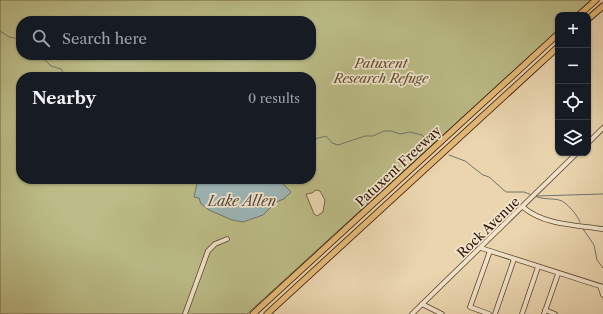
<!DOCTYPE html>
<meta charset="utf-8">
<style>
body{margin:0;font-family:"Libre Caslon Text",serif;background:#242831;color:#f1f3f6}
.controls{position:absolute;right:12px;top:12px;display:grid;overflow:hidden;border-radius:8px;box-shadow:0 1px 3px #0004}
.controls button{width:36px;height:36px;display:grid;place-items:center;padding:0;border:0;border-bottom:1px solid #363941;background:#171b24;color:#f1f3f6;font:20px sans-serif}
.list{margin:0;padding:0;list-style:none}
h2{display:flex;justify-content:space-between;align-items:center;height:52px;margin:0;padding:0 16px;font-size:17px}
h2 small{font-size:13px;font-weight:400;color:#9ea1a6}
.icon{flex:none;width:22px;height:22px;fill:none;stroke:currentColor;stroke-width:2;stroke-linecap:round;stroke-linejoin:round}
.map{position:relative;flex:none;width:603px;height:314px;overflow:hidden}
.search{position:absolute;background:#171b24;box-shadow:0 1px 3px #0004;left:16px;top:16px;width:300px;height:44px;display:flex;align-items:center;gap:10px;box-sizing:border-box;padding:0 14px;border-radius:16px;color:#9ea1a6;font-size:15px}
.panel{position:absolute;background:#171b24;box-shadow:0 1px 3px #0004;left:16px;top:72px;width:300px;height:112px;border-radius:16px}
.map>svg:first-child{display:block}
</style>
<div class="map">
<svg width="603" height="314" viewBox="0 0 603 314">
<rect width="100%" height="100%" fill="#ead5af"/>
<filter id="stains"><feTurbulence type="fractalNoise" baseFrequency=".005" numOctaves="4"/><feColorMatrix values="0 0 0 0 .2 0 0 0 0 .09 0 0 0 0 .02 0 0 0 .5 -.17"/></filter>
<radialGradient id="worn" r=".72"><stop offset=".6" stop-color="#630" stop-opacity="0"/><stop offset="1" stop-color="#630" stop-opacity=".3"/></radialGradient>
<path fill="#bbbc87" stroke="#746644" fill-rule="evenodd" d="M0,0H591L574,15H558V30L247,314H0ZM21,21H311V55H21ZM21,77H311V179H21ZM316,190L320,191L325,200L323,212L317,216L314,214L306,194L312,193Z"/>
<polygon fill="#9db6b7" stroke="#70746e" points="198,179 278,179 291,192 284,199 276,202 263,215 243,222 232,220 209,210 201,204 199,198 194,197"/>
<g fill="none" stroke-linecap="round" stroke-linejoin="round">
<g stroke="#70746e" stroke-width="1">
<polyline points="0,31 9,37 15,38 21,43"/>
<polyline points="35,55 43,58 51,66 61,69 66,77"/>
<polyline points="311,140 326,136 332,143 338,145 365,136 373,136 384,131 391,131 400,134 410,132 422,135 431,144"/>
<polyline points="449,155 465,161 483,175 489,177 506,192 524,192 532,195"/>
<path d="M535,196C543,200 551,198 559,200C566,201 578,216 580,222"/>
<polyline points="537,196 603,194"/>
<polyline points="583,229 594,245 597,260 603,268"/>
</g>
<defs>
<g id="minor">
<polyline points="588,143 603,128"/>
<path d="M523,207C543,225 577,225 603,229"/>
<polyline points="481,248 603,287"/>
<polyline points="600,286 603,295"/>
<polyline points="422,304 442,314"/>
<polyline points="545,310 555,314"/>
<polyline points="185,314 208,251 215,244 227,239"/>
<polyline points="412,314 577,153"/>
<polyline points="489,314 470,307 490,251"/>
<polyline points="495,314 514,259"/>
<polyline points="522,314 538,267"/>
<polyline points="544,314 558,274"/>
</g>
<g id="highway">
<polyline points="579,15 596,0"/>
<polyline points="588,19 603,6"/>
<polyline points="253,314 558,34"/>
<polyline points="267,314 558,47"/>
</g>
</defs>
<use href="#minor" stroke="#5c412c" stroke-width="5.5"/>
<use href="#highway" stroke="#2c1000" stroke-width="7"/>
<use href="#minor" stroke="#f1e4cb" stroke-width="4"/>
<use href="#highway" stroke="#e5ba78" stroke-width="5.5"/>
</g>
<g text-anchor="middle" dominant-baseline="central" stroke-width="3.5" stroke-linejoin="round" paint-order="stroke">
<g font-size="13" font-style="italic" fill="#5e4c2f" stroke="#f1e4cb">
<text x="381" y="63">Patuxent<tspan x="381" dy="15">Research Refuge</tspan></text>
</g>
<g font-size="13" fill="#2c1000" stroke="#f1e4cb">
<text transform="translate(398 166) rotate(-43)">Patuxent Freeway</text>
<text transform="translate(488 227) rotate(-44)">Rock Avenue</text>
</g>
<g font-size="14" font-style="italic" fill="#544a40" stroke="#f1e4cb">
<text x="242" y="201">Lake Allen</text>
</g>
</g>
<rect width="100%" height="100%" filter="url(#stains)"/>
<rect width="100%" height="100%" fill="url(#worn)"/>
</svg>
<div class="controls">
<button>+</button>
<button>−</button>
<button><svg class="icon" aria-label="locate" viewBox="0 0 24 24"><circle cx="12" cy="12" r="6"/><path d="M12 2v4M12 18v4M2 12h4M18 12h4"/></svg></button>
<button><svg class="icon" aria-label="layers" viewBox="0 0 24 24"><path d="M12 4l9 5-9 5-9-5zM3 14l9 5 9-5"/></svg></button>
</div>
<div class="search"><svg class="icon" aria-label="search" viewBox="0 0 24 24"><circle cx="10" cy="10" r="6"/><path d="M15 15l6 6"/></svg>Search here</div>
<section class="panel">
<h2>Nearby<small>0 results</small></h2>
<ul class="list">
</ul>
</section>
</div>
